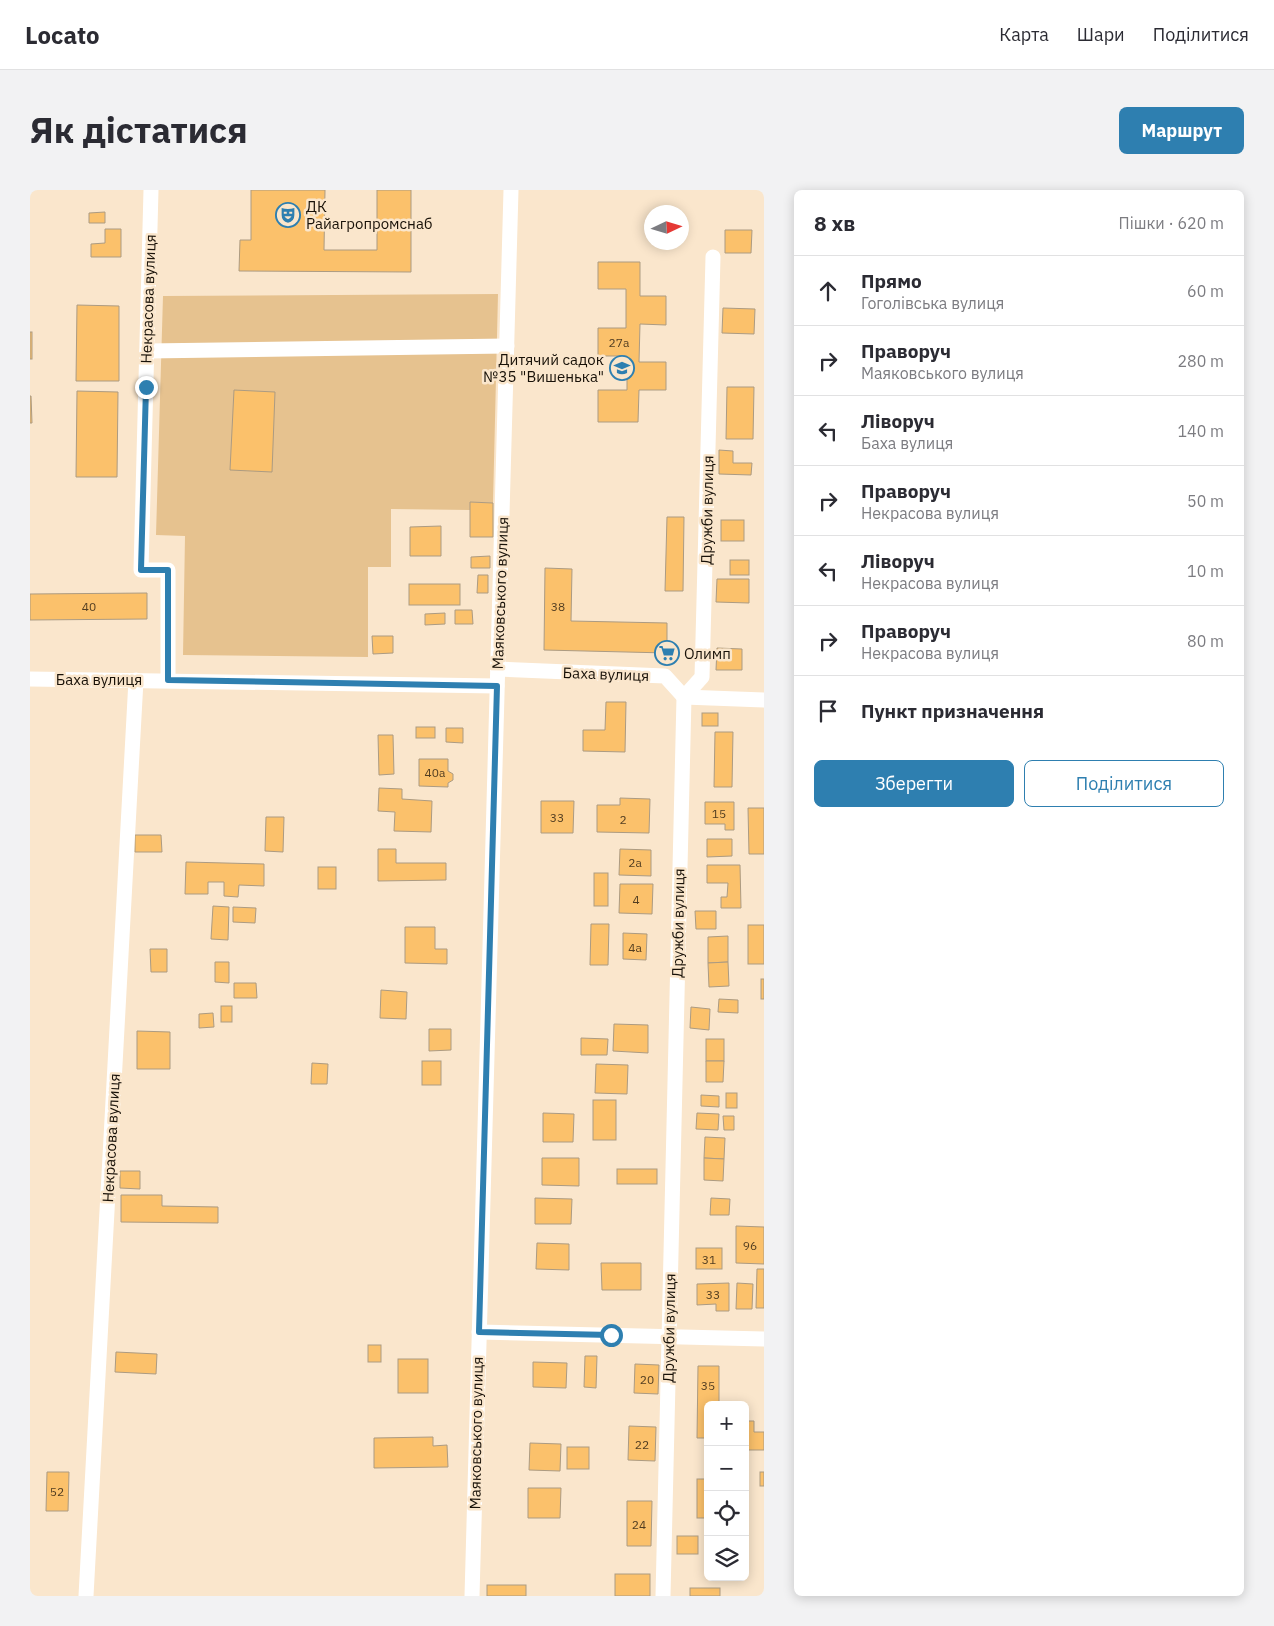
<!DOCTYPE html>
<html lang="uk">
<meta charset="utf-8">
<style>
body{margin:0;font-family:"IBM Plex Sans",sans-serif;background:#f2f2f3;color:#2b2b33}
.controls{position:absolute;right:15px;bottom:15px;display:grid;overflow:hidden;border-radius:8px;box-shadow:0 2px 12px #0003}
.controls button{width:45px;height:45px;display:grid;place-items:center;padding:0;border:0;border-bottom:1px solid #e1e1e2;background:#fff;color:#2b2b33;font:25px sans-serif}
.compass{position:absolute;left:614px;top:15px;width:45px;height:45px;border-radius:50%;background:#fff;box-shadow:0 2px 12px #0003;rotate:86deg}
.stop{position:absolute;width:15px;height:15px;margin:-11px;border:4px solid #2e7fb0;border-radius:50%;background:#fff}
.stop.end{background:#2e7fb0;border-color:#fff;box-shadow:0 1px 5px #0008}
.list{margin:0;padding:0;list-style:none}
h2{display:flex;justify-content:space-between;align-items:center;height:65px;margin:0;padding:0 20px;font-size:21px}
h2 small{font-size:16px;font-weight:400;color:#7c7c81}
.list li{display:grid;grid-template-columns:32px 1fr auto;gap:15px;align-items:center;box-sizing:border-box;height:70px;padding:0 20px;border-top:1px solid #e1e1e2}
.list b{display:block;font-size:19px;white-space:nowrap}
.list p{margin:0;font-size:16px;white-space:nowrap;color:#7c7c81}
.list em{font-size:16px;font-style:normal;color:#7c7c81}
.actions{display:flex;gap:10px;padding:15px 20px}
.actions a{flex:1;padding:11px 0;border:1px solid #2e7fb0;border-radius:8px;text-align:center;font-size:18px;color:#2e7fb0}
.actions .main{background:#2e7fb0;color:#fff}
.icon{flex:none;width:28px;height:28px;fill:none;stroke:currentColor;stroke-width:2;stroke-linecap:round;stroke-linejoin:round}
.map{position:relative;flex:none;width:734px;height:1406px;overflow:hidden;border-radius:8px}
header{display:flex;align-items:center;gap:30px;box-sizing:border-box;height:70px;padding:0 25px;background:#fff;border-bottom:1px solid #e1e1e2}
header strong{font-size:24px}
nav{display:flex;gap:28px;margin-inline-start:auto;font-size:18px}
.intro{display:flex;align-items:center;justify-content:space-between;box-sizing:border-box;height:120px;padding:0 30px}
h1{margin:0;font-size:35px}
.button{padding:12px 22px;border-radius:8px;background:#2e7fb0;color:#fff;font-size:18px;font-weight:700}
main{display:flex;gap:30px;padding:0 30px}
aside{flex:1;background:#fff;border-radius:8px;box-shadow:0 2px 12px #0003}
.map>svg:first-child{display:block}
</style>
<header>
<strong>Locato</strong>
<nav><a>Карта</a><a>Шари</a><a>Поділитися</a></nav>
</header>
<div class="intro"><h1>Як дістатися</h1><a class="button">Маршрут</a></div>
<main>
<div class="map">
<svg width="734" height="1406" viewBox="0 0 734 1406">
<rect width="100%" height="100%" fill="#fae6cc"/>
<polygon fill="#e6c28f" points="468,104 463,313 441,312 440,320 361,319 361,377 338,377 338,467 153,465 155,346 126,345 133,106"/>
<g fill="#fbc16b" stroke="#ac9b82">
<polygon points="221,0 295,0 294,60 347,60 347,0 381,0 381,82 209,81 210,50 221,50"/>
<polygon points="75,22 75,33 59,33 59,23"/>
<polygon points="75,39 91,39 91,67 61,67 61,54 75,53"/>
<polygon points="695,40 722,40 721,63 695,63"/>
<polygon points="568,72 610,72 610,106 636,106 636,135 610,134 609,172 636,172 636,200 609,200 608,232 568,232 568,200 597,200 597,166 568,166 568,138 596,138 596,99 568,99"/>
<polygon points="47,115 89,116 89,191 46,191"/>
<polygon points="693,118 725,119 724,144 692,143"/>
<rect x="0" y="142" width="2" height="27"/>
<polygon points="697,197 724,197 723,249 696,249"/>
<polygon points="204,200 245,202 242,282 200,280"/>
<polygon points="47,201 88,202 87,287 46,287"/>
<polygon points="0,206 1,206 2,233 0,233"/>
<polygon points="689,260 703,261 703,273 722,273 721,285 689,284"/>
<polygon points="440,312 463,313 463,347 440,347"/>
<polygon points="637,327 654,327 653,401 635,401"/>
<rect x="691" y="330" width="23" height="21"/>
<polygon points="411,336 411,366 380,366 380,337"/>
<polygon points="460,366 460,378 441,378 441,367"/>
<rect x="700" y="370" width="19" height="15"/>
<polygon points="515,378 542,379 541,431 637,433 637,463 514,460"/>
<polygon points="448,385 458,385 458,403 447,403"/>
<polygon points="687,389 719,389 719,413 686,412"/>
<rect x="379" y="394" width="51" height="21"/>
<polygon points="117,403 117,429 0,430 0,404"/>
<polygon points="425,420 442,420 443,434 425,434"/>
<polygon points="415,423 415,434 395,435 395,424"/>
<polygon points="342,446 363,446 363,463 343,464"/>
<polygon points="687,458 712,459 712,480 686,480"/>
<polygon points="576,512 596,512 595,562 553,561 553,540 575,540"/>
<rect x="672" y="523" width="16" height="13"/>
<rect x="386" y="537" width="19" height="11"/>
<polygon points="416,538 433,538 433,553 416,552"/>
<polygon points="685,542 703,542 702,597 684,597"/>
<polygon points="348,545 363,545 364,584 349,585"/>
<polygon points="389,569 418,569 418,581 423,584 423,590 418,593 418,597 389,596"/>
<polygon points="349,598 372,599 372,609 402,611 401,642 364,641 365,622 348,621"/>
<polygon points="590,608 620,609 619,643 567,642 567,615 590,615"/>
<polygon points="511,611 544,611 543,643 511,643"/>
<polygon points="675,612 704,612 704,640 695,640 695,634 675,634"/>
<polygon points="718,618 734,618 734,664 719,664"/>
<polygon points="236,627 254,627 253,662 235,661"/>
<polygon points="105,645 131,645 132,662 105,662"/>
<polygon points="677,649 702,649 702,666 677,667"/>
<polygon points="348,659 366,659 366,673 416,673 416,690 348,691"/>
<polygon points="590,659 621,660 621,686 589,685"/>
<polygon points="156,672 234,674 234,696 209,695 208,707 194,706 194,692 178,692 178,704 155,704"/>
<polygon points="677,675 710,675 711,718 691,718 691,707 697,707 698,693 677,693"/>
<rect x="288" y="677" width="18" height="22"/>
<rect x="564" y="683" width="14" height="33"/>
<polygon points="590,694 623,694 622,724 589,723"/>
<polygon points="183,716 199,717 198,750 181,749"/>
<polygon points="203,717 226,718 225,733 203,732"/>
<polygon points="665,721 686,721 686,739 666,739"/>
<polygon points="561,734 579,734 578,775 560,775"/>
<rect x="718" y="735" width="16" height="39"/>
<polygon points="375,737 405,737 405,759 417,759 417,774 375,773"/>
<polygon points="593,743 617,744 616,770 593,769"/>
<polygon points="698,746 698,772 678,773 678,747"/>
<polygon points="120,759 137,759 137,782 121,782"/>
<polygon points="185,772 199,772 199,793 185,792"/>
<polygon points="698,772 699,796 679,797 678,773"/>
<rect x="731" y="789" width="3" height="20"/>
<polygon points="204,793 226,793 227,808 204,808"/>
<polygon points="351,800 377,802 376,829 350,828"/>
<polygon points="689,809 708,810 708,823 688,822"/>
<rect x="191" y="816" width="11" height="16"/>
<polygon points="661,817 680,819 679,840 660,838"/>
<polygon points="183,823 184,837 169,838 169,824"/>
<polygon points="584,834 618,835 618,863 583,861"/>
<polygon points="399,839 421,839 421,860 399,861"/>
<polygon points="107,841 140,842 140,879 107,879"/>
<polygon points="551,848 578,849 577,865 551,865"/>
<rect x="676" y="849" width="18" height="22"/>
<rect x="392" y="871" width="19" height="24"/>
<polygon points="676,871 694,871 693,892 676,892"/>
<polygon points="282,873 298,874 297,894 281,894"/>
<polygon points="566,874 598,875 597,904 565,903"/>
<rect x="696" y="903" width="11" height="15"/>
<polygon points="671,905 689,906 689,917 671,916"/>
<rect x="563" y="910" width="23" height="40"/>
<polygon points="513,923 544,924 543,952 513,952"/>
<polygon points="667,923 689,924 688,940 666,939"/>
<polygon points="693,926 704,926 704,940 694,940"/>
<polygon points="675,947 695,948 694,969 674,968"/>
<polygon points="512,968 549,968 549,996 512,995"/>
<polygon points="674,968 694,969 693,991 674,990"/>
<rect x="587" y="979" width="40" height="15"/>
<polygon points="90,981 110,981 110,999 90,998"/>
<polygon points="91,1005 132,1005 132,1016 188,1017 188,1033 91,1032"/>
<polygon points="505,1008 542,1009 541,1034 505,1034"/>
<polygon points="681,1008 700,1009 699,1025 680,1025"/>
<polygon points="706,1036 734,1037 734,1074 706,1073"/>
<polygon points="507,1053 539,1054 539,1080 506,1079"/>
<rect x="666" y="1058" width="26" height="21"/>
<polygon points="571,1073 611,1073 611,1100 572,1100"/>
<polygon points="727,1079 734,1079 734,1118 726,1118"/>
<polygon points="699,1093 699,1121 686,1121 686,1114 667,1115 667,1094"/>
<polygon points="707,1093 723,1094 722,1119 706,1119"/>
<rect x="338" y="1155" width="13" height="17"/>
<polygon points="86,1162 127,1164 126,1184 85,1182"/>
<polygon points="555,1166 567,1166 566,1198 554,1197"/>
<rect x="368" y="1169" width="30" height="34"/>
<polygon points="503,1172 537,1173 536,1198 503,1197"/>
<polygon points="605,1174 629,1175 628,1204 604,1203"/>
<polygon points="668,1176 689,1176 689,1215 678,1215 678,1248 667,1248"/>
<polygon points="715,1231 724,1231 724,1242 734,1242 734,1260 715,1260"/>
<polygon points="599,1236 626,1237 625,1271 598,1270"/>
<polygon points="403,1247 403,1256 417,1255 418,1277 344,1278 344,1248"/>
<polygon points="500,1253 531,1254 530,1281 499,1280"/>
<rect x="537" y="1257" width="22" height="22"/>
<polygon points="17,1282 39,1282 38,1321 16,1321"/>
<rect x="730" y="1282" width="4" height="14"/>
<rect x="667" y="1289" width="11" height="39"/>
<polygon points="498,1298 531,1298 530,1328 498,1328"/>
<polygon points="597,1311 622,1311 621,1356 597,1356"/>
<rect x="647" y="1346" width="21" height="18"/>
<rect x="585" y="1384" width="35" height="22"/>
<rect x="457" y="1395" width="39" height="11"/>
<rect x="660" y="1398" width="30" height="8"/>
</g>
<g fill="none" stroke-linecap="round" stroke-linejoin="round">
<g stroke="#fff" stroke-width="15">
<polyline points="121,0 111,380 138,380 138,490"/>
<polyline points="117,161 477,156"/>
<polyline points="468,479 635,486 654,507 734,510"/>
<polyline points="0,489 467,496"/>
<polyline points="449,1142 734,1149"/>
<polyline points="56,1406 106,490"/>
<polyline points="442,1406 481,0"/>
<polyline points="633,1406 654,507 672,487 683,67"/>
</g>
</g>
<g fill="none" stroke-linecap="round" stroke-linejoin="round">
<polyline stroke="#2e7fb0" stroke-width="6" points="116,197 111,380 138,380 138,490 467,496 449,1142 581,1145"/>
</g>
<defs>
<symbol id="theatre-ring" viewBox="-11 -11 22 22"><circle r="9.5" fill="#fae6cc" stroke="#2e7fb0" stroke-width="1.5"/><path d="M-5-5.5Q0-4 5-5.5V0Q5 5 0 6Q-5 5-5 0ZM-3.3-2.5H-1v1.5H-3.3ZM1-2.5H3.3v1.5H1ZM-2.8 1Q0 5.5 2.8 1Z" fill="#2e7fb0"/></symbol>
<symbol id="school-ring" viewBox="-11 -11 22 22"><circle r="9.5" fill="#fae6cc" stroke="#2e7fb0" stroke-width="1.5"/><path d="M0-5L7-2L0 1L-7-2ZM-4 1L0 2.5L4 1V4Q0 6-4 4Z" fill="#2e7fb0"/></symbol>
<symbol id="supermarket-ring" viewBox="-11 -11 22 22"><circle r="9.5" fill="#fae6cc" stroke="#2e7fb0" stroke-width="1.5"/><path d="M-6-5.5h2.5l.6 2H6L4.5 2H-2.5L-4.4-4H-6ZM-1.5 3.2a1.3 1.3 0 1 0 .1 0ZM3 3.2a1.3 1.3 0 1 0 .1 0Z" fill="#2e7fb0"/></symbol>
</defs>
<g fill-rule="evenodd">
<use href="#theatre-ring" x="244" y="11" width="28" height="28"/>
<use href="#school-ring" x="578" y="164" width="28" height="28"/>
<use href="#supermarket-ring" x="623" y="449" width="28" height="28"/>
</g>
<g text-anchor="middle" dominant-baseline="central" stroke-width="5" stroke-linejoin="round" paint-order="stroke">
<g font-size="12" fill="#513d21">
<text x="589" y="152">27а</text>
<text x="59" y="416">40</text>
<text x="528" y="416">38</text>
<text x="405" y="582">40а</text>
<text x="689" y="623">15</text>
<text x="527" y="627">33</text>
<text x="593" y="629">2</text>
<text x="605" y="672">2а</text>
<text x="606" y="709">4</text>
<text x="605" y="757">4а</text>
<text x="720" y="1055">96</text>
<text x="679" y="1069">31</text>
<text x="683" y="1104">33</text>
<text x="617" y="1189">20</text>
<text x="678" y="1195">35</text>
<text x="612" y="1254">22</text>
<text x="27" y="1301">52</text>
<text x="609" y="1334">24</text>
</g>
<g font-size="15" fill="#181108" stroke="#fae6cc" text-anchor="start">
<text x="276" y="16">ДК<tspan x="276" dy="17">Райагропромснаб</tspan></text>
<text x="574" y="169" text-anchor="end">Дитячий садок<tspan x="574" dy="17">№35 "Вишенька"</tspan></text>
<text x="654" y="463">Олимп</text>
</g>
<g font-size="15" fill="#181108" stroke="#fae6cc">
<text transform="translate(118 109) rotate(-88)">Некрасова вулиця</text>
<text transform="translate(677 320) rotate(-89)">Дружби вулиця</text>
<text transform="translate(470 403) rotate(-88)">Маяковського вулиця</text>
<text transform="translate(576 484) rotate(2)">Баха вулиця</text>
<text x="69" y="489">Баха вулиця</text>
<text transform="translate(648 733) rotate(-89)">Дружби вулиця</text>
<text transform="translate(81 948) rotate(-87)">Некрасова вулиця</text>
<text transform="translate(639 1138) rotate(-89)">Дружби вулиця</text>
<text transform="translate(446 1243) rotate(-89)">Маяковського вулиця</text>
</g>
</g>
</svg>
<div class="controls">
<button>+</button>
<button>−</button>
<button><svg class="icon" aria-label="locate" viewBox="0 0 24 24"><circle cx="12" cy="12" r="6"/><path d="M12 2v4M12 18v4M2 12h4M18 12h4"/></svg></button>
<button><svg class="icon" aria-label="layers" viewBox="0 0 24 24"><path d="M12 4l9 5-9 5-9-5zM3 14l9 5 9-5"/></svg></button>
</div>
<svg class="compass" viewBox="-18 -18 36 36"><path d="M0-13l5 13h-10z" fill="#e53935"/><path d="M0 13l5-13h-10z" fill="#7c7c81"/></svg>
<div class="stop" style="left:581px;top:1145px"></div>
<div class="stop end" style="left:116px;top:197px"></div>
</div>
<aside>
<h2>8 хв<small>Пішки · 620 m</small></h2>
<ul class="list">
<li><svg class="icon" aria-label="ahead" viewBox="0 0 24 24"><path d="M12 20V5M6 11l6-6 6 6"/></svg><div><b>Прямо</b><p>Гоголівська вулиця</p></div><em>60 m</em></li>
<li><svg class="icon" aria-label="right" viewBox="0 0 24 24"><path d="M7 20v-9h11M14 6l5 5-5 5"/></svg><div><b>Праворуч</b><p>Маяковського вулиця</p></div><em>280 m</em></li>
<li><svg class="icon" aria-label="left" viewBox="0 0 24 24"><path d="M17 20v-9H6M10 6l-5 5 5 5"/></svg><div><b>Ліворуч</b><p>Баха вулиця</p></div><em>140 m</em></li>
<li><svg class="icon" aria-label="right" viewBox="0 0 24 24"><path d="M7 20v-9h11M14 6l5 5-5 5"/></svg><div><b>Праворуч</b><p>Некрасова вулиця</p></div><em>50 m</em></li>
<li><svg class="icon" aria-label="left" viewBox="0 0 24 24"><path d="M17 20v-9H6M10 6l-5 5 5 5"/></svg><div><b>Ліворуч</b><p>Некрасова вулиця</p></div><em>10 m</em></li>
<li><svg class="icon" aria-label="right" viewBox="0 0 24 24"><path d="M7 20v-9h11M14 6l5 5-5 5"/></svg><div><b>Праворуч</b><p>Некрасова вулиця</p></div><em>80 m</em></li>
<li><svg class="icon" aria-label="arrive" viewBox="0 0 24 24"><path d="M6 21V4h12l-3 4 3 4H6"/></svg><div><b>Пункт призначення</b></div></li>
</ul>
<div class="actions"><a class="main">Зберегти</a><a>Поділитися</a></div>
</aside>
</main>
